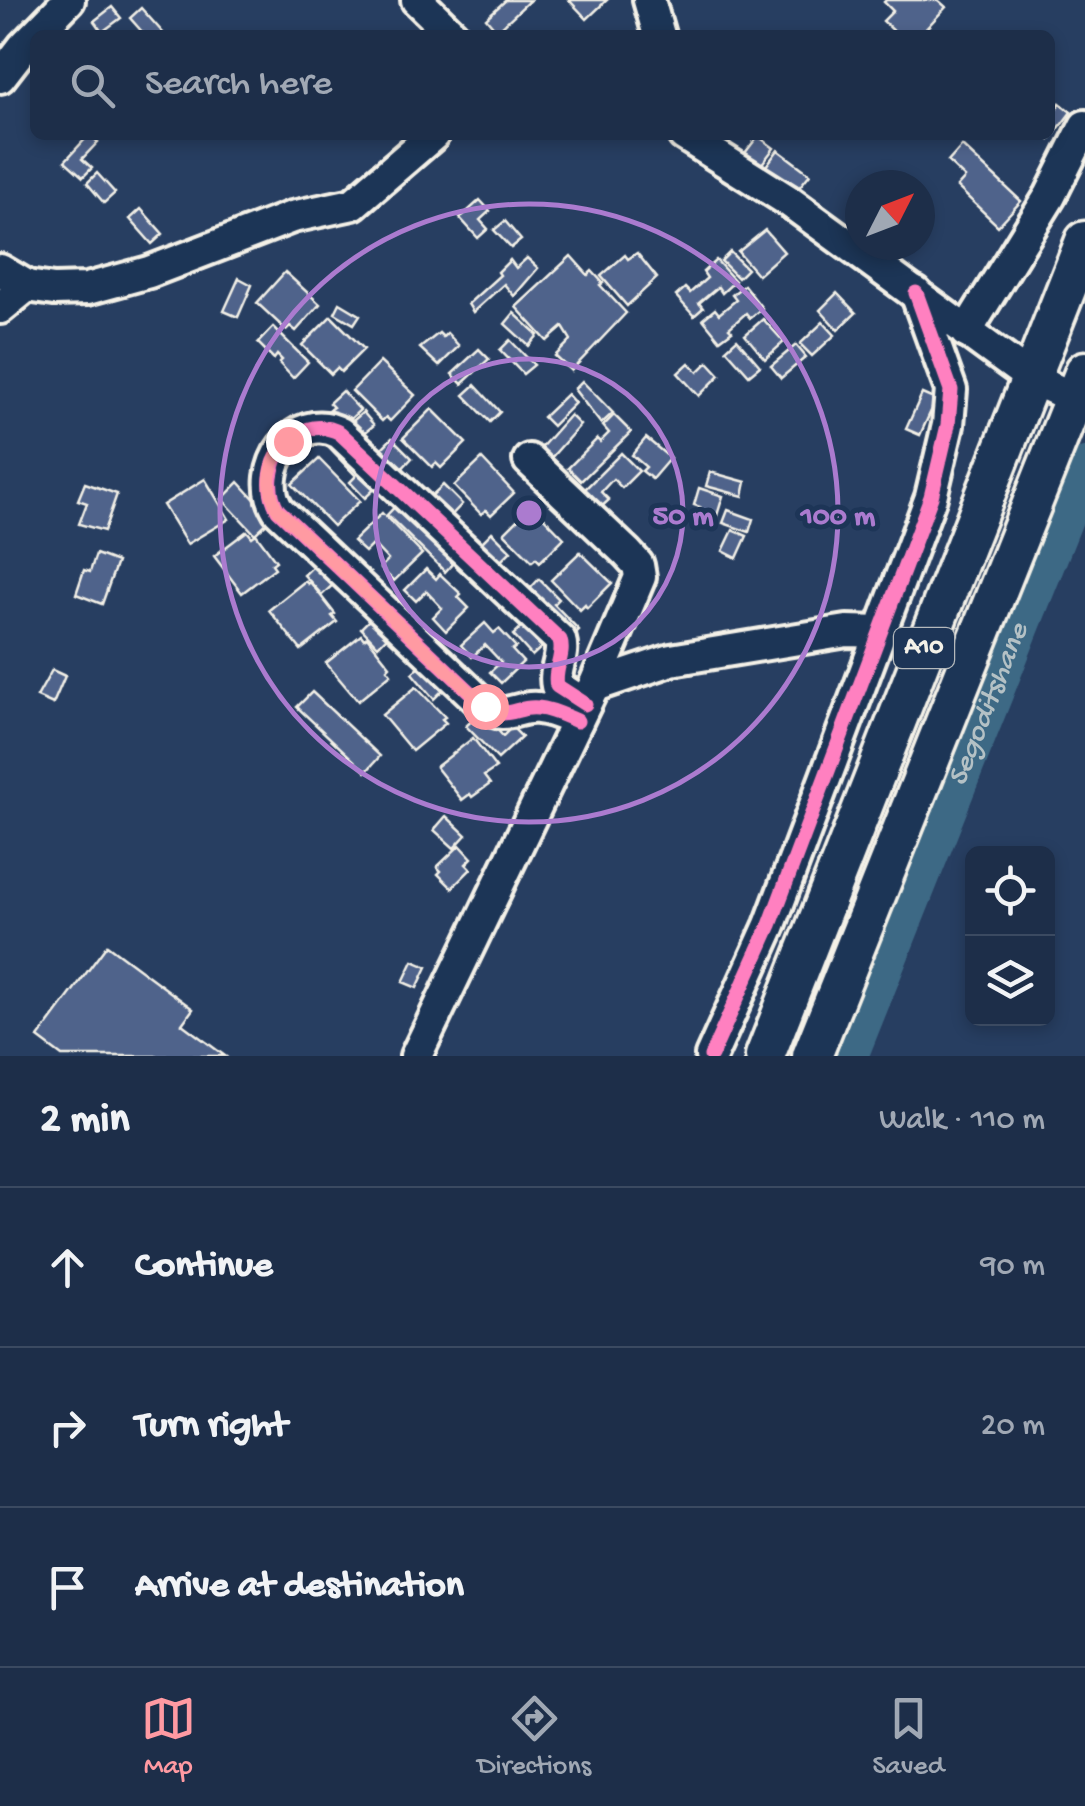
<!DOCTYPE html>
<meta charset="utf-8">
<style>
body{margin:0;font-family:"Gochi Hand",sans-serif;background:#253650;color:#f1f3f6}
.controls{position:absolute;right:30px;bottom:30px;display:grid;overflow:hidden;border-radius:15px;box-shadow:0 5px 15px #0003}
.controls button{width:90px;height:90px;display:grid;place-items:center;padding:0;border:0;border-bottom:2px solid #3b4a61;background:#1d2e49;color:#f1f3f6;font:50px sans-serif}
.compass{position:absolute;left:845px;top:170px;width:90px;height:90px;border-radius:50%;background:#1d2e49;box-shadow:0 5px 15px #0003;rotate:48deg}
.stop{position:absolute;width:30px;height:30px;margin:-22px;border:8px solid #ff9aa2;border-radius:50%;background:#fff}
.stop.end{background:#ff9aa2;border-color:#fff;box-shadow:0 2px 10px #0008}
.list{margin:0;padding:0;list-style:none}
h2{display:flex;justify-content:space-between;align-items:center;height:130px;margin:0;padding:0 40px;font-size:42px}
h2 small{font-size:32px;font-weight:400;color:#a0a8b4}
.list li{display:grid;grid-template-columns:65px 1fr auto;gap:30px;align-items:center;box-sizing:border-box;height:160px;padding:0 40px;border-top:2px solid #3b4a61}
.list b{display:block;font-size:38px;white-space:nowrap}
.list em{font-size:32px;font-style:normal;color:#a0a8b4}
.icon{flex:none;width:55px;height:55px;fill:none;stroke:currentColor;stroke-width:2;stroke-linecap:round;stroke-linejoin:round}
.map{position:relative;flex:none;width:1085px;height:1056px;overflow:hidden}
.search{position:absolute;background:#1d2e49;box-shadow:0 5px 15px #0003;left:30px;right:30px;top:30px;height:110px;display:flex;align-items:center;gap:25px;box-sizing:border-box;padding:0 35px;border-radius:15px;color:#a0a8b4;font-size:38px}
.sheet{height:610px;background:#1d2e49}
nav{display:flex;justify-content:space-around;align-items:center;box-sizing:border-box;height:140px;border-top:2px solid #3b4a61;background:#1d2e49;font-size:28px;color:#a0a8b4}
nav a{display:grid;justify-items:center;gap:5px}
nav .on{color:#ff9aa2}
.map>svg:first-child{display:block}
</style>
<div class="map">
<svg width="1085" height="1056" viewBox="0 0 1085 1056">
<rect width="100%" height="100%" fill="#273e61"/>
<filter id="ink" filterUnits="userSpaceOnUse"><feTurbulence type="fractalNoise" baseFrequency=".01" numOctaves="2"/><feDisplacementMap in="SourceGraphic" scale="20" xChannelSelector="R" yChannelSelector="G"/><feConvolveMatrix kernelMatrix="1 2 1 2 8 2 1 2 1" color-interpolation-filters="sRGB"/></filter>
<g filter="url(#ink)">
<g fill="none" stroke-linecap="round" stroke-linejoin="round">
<path stroke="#3e6985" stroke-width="38" id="s1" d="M849,1056L1085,466"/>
</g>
<g fill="#4f648b" stroke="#f4f1e8" stroke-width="2.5">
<polygon points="506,0 530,0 497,31 486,18"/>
<polygon points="569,0 607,0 587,19"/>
<polygon points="886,0 938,0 946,7 920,35 898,35 883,21 893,11 884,2"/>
<polygon points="112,7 121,18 102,32 94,21"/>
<polygon points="141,8 164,34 163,35 145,35 130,18"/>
<polygon points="1050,103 1057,108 1060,103 1071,112 1050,140 1044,135 1050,135"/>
<polygon points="89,135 98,142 82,159 92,168 83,177 65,161"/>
<polygon points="758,136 774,148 761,165 745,153"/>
<polygon points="962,146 1021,201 998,226 957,187 965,178 948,162"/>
<polygon points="778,150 810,174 797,190 766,166"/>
<polygon points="97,173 115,193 104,203 87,183"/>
<polygon points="480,200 490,211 480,220 488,229 478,238 460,218"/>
<polygon points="141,209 163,234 152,244 130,219"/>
<polygon points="505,221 521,240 511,248 494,230"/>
<polygon points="765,230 784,252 758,275 738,252"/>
<polygon points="730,252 747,269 738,278 721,261"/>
<polygon points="637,253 657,278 627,306 601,276 625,255 628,259"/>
<polygon points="571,256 588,275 592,271 603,283 600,285 626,313 571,371 555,356 571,340 563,327 547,341 516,307"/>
<polygon points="527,258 538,268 514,296 504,284 473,312 468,304 500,275 498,272 510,260 516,268"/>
<polygon points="716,260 735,281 722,293 718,287 699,303 703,308 694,316 676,296 685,288 690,293 707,278 703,272"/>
<polygon points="285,272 320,304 296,331 290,326 286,330 257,303"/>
<polygon points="239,278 252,285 238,317 224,311"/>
<polygon points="744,285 762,308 750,318 746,313 729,328 732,331 720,340 703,319 715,309 719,314 736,300 732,295"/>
<polygon points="837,293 856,313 838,330 820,310"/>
<polygon points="340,303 360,315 354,324 335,313"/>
<polygon points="514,313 538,335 529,346 505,324"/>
<polygon points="331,316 364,349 341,372 337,368 331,374 302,345"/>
<polygon points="763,319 784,342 765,359 745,335"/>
<polygon points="823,322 835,335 812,356 800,344"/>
<polygon points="273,327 308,362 293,378 279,363 282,360 277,355 274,359 258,343"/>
<polygon points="439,333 443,337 447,333 459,346 439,366 420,348"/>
<polygon points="737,339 760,366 749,375 726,349"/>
<polygon points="510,340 534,365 523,374 500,350"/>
<polygon points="796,345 806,357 781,378 771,366"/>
<polygon points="479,349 489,359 462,384 452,374"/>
<polygon points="380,362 415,395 390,421 386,417 382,421 352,391"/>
<polygon points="708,362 720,375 699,396 678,373 689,363 698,372"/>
<polygon points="582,381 613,413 601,424 574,389"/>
<polygon points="475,385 500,412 490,422 464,395"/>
<polygon points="342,391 360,410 344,425 329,410 333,407 329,403"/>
<polygon points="567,394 575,403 552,426 543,417"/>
<polygon points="922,394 936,400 920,435 906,429"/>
<polygon points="432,409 466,443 441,468 436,463 432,467 403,438"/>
<polygon points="363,412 374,425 357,439 346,427"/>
<polygon points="570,415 580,425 550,459 539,450"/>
<polygon points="614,415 631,432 581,481 568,468 597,439 600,442 609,433 603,426"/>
<polygon points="334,437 382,482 365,498 350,482 356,476 326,445"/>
<polygon points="392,438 412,458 396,475 379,451"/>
<polygon points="646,438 670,458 652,479 642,471 646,467 632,455"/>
<polygon points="621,453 639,471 622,488 613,479 601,492 609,500 599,509 582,492"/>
<polygon points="319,459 360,501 333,526 292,484"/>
<polygon points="482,459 514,493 491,515 486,510 481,514 454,486"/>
<polygon points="710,472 746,482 743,496 706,486"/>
<polygon points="205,479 229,519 187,544 163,505"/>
<polygon points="239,482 272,518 255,534 222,499"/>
<polygon points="85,483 117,494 104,531 79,524 87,503 78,500"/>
<polygon points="443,485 462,504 446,521 429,498"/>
<polygon points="699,488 723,496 715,522 697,516 700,507 694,505"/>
<polygon points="405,496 462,553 445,572 387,515"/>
<polygon points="532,505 564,538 540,562 536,558 532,561 504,533"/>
<polygon points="728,510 753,519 749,532 723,523"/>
<polygon points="382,513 422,554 394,581 380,568 388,560 373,544 365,552 353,541"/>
<polygon points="733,530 747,536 737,558 723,551"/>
<polygon points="247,531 252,537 256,534 276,561 272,564 275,568 242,593 214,556"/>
<polygon points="492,532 511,551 494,568 479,545"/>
<polygon points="580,552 612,583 587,608 585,605 580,610 551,580"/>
<polygon points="96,554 117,562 102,604 76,594 84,570 90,572"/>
<polygon points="322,557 337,581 322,595 304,575"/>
<polygon points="426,569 436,579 440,574 461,594 458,597 469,608 446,631 433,617 442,608 426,591 416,601 405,590"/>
<polygon points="539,579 559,599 554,604 579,630 570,639 527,592"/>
<polygon points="305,581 308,584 310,582 335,614 332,616 337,622 301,650 269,610"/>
<polygon points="379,610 391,633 378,646 361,628"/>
<polygon points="529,620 546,643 532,656 513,635"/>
<polygon points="485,623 494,633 499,629 516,647 512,650 523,662 501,683 490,672 501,662 485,645 472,657 461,645"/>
<polygon points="361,635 364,639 367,637 390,666 387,669 391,674 358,701 326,663"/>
<polygon points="424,662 451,682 434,699 412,673"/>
<polygon points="52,670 65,676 53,704 37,697"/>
<polygon points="416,687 445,717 442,719 446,723 412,751 382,715"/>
<polygon points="312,692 380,756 366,772 297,707"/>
<polygon points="481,712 503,736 512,727 522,737 498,759 466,726"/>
<polygon points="473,738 496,768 484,776 490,784 472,797 470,794 462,800 436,767"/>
<polygon points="446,816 466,835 454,848 434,830"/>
<polygon points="460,845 472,858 466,864 471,869 452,888 438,874 441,871 437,867"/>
<polygon points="107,945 193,1009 182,1024 225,1056 62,1056 38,1038"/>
<polygon points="413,961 427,967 417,988 403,982"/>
</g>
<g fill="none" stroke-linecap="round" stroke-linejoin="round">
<defs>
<g id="minor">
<polyline points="417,0 453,35"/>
<polyline points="649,0 659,35"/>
<polyline points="0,77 24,46 69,0"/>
<polyline points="684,135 787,200 1032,379 1074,398"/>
<polyline points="0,270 27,286 54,290 87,289 149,272 292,217 353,204 433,135"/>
<polyline points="0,308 27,286"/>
<polyline points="966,332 1050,196 1085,126"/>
<polyline points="594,686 671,660 847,631 881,632"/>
<path d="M577,721C565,716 552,709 538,708C517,705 506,722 485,706L278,510C253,469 296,409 340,433L560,640C565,656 553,670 557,686L585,704"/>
<polyline points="416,1056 594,686 640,577 638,565 627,553 529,460"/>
<polyline points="711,1056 770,925 931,497 948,425 951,390 916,293"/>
</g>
<g id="major">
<polyline points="765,1056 1085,241"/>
<polyline points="812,1056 1085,371"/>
</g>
</defs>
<use href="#minor" stroke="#f4f1e8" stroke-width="38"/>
<use href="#major" stroke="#f4f1e8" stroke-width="45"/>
<use href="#minor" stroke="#1d3557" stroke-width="30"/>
<use href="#major" stroke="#1d3557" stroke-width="38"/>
<defs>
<g id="cycleway">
<path d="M577,721C565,716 552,709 538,708C517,705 506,722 485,706L278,510C253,469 296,409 340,433L560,640C565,656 553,670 557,686L585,704"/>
<polyline points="711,1056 770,925 931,497 948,425 951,390 916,293"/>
</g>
</defs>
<use href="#cycleway" stroke="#1d3557" stroke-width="21"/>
<use href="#cycleway" stroke="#ff80c0" stroke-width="15"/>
</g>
</g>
<g fill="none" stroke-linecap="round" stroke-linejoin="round" filter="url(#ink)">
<path stroke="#ff9aa2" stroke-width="12" d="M288,441C269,460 264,487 278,510L485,706"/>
</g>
<g fill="none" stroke="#ab7bcf" stroke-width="5">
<circle cx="529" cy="513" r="154"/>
<circle cx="529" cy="513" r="309"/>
</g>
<g text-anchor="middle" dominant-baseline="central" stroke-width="10" stroke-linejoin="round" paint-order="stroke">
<rect fill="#1d3557" stroke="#b4b9bc" stroke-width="2.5" x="894" y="628" width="60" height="40" rx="8"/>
<g font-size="25" font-weight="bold" fill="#f4f1e8">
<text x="924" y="648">A10</text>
</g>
<g font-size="30" font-style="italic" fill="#b4c1c5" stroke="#1d3557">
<text stroke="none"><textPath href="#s1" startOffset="378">Segoditshane</textPath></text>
</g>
</g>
<circle cx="529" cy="513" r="15" fill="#ab7bcf" stroke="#1d3557" stroke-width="5"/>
<g font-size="30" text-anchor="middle" font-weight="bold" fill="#ab7bcf" stroke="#1d3557" stroke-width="10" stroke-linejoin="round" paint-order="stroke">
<text x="683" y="524">50 m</text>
<text x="838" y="524">100 m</text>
</g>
</svg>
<div class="controls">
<button><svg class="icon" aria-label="locate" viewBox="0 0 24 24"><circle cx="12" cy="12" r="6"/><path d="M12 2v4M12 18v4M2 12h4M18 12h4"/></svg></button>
<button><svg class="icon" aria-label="layers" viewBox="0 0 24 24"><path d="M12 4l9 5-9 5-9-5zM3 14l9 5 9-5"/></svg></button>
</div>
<svg class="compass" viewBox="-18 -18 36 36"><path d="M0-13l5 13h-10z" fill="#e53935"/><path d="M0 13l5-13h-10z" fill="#a0a8b4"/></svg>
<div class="stop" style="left:485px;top:706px"></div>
<div class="stop end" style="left:288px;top:441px"></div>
<div class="search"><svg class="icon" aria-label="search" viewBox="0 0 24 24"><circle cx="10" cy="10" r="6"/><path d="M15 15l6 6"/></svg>Search here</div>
</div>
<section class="sheet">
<h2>2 min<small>Walk · 110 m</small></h2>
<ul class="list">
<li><svg class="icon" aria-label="ahead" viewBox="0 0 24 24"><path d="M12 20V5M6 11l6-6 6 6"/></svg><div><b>Continue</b></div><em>90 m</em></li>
<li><svg class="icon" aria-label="right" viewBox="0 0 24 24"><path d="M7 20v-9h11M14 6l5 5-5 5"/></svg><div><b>Turn right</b></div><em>20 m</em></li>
<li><svg class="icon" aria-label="arrive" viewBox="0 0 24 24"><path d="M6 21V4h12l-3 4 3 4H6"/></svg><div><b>Arrive at destination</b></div></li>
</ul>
</section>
<nav>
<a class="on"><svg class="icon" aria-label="map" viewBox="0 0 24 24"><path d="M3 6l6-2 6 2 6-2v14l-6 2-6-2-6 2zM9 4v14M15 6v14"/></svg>Map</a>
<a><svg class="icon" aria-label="directions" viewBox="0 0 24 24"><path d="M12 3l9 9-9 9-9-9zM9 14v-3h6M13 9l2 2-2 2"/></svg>Directions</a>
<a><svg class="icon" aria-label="saved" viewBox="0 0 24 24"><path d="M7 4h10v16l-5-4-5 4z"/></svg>Saved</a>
</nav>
